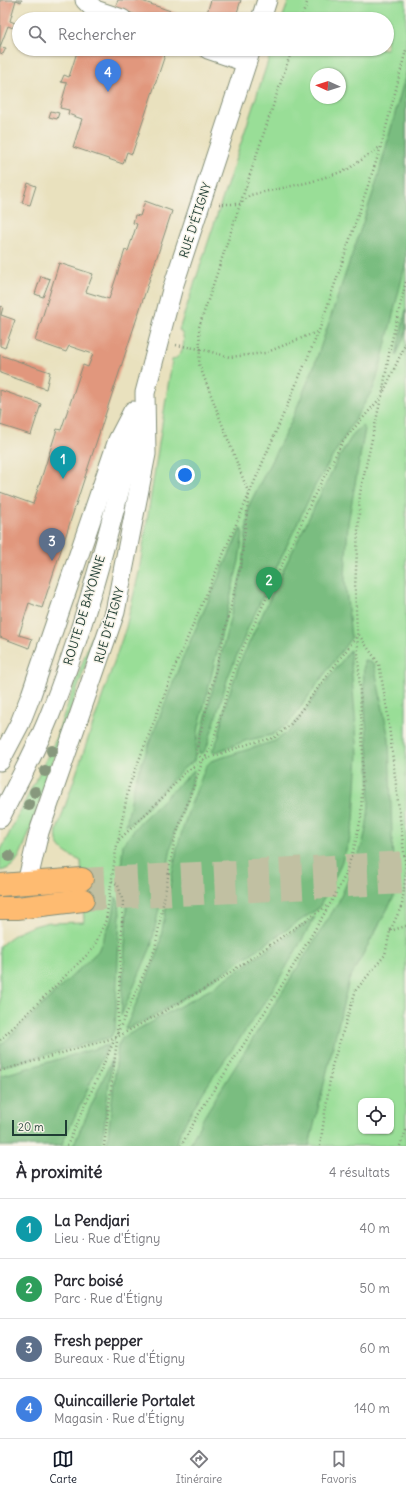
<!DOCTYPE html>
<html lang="fr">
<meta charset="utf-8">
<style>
body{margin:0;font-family:Delius,sans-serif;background:#f7f7f7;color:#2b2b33}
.controls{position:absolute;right:12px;bottom:12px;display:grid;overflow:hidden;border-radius:8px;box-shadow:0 1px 3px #0004}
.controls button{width:36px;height:36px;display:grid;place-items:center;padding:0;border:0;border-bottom:1px solid #e1e1e2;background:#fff;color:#2b2b33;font:20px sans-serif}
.compass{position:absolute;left:310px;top:68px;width:36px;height:36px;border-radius:50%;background:#fff;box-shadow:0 1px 3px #0004;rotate:273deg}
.scale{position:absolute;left:12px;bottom:10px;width:55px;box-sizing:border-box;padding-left:4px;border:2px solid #1f3d34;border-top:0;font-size:11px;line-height:14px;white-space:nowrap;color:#1f3d34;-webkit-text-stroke:3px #f7f3e8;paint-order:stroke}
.you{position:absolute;left:185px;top:475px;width:14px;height:14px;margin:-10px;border:3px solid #fff;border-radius:50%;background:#1a73e8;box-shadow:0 0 0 6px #1a73e833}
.badge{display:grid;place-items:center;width:26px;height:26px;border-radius:50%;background:#111827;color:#fff;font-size:13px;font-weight:700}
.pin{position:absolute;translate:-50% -33px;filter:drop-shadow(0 1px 2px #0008)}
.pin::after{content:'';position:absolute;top:21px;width:14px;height:12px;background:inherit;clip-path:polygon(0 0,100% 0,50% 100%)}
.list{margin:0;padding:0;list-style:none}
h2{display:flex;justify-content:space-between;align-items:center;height:52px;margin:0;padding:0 16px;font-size:17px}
h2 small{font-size:13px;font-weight:400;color:#7c7c81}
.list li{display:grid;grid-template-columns:26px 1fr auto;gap:12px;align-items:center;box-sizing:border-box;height:60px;padding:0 16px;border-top:1px solid #e1e1e2}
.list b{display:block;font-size:15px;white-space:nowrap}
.list p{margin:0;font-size:13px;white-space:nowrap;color:#7c7c81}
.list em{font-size:13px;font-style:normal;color:#7c7c81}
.icon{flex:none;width:22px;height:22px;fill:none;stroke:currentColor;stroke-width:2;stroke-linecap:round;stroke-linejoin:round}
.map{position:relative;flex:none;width:406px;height:1146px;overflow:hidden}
.search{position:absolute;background:#fff;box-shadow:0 1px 3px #0004;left:12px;right:12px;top:12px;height:44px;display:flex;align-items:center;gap:10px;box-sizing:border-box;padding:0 14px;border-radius:22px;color:#7c7c81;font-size:15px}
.sheet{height:292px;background:#fff}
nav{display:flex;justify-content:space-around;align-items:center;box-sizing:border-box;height:56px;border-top:1px solid #e1e1e2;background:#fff;font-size:11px;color:#7c7c81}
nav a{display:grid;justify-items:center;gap:2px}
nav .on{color:#111827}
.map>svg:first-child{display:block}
</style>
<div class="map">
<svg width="406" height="1146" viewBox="0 0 406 1146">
<rect width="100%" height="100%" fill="#f7f3e8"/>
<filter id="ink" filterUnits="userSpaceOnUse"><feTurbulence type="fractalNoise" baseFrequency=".025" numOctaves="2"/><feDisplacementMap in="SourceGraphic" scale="8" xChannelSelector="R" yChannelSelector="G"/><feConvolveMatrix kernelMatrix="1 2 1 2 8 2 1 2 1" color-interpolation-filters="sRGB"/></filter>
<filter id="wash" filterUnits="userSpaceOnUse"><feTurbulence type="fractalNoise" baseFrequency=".012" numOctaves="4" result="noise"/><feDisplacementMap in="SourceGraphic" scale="16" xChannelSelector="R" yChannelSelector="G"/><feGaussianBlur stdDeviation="0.9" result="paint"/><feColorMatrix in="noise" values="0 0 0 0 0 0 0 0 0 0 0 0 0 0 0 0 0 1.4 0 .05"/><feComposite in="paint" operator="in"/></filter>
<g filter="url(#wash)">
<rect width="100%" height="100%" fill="#e9e1be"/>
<g fill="#99de97" stroke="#5c8e66" fill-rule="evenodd">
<path d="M289,0H406V1146H0V946C15,932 30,926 50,922L51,923L84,922L81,861C66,854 54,848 57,830L126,627L139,572L172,360C183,357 188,337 179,330L272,49H387V19H282ZM316,74H340V98H316ZM361,1101H391V1131H361Z"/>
<path d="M92,635L93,643L28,836C22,850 18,868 0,871V852L54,743Z"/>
</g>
<g fill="#7abd80" stroke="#4c7d5a">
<polygon points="406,73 406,262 379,371 373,389 315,486 248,628 228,677 207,747 203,753 199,753 198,748 243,566 249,505 290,424 313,369 376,184"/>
<polygon points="406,309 406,332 396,356"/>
<polygon points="362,426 365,429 348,523 345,578 351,638 289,723 272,735 248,740 213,753 212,752 219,736 225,706 240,662 286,564 338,459 354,433"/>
<polygon points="241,528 243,534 239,561 199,727 194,761 184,768 134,821 126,825 135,781 149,744 183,657"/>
<polygon points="350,650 358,754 354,821 349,842 339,869 319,908 206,984 151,1018 125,1029 158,953 177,848 188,812 206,766 211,761 275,741 289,731"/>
<path d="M364,660L374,664L389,739L394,897L349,980L309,1146H189L205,1115L338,903C348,879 361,855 366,829C376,773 361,716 364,660Z"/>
<polygon points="194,770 192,781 174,833 164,885 151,947 121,1016 127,908 121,868 123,844 140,822"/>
<polygon points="116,897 119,902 120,915 115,1028 111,1037 0,1067 0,1046 98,951 113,916"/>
<path d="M315,917C295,952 275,988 252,1021C228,1057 189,1106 175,1146H107L118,1046L122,1038L211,989Z"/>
<polygon points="108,1045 61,1146 0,1146 0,1076"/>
<polygon points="112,1059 102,1146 73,1146"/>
</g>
<g id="blocks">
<g fill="#e1977d">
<polygon points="0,0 22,0 21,2 16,0 10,21 15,23 13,28 8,26 0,47"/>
<polygon points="118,0 139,0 182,15 181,19 147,19 115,7"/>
<polygon points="211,0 241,0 235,19 205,19"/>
<polygon points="0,47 6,48 3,54 0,53"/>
<polygon points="78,49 167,49 132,154 127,152 123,164 73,147 82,119 68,114 69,110 60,108 67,83 61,82 64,75 69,77"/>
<polygon points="51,111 59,113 57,119 49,117"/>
<polygon points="28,183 36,186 30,205 22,203"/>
<polygon points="145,201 172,211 42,608 29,603 19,635 32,639 29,648 0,637 0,492 33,504 57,429 61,430 83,365 88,367 93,354 69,346 66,352 35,341 59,263 93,274 86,292 109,299 125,250 128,251 137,224 133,223 135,215 140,216"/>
<polygon points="41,276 50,279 43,297 35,294"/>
<polygon points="0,306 3,307 1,315 15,320 5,348 0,346"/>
<polygon points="0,355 50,372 46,389 0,373"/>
<polygon points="0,390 41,404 31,435 0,425 2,410 0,410"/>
</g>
</g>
</g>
<g filter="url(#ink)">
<use href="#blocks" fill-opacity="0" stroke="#848f79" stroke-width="1"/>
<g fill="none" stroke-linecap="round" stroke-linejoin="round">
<g stroke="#c1c0a2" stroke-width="22" stroke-dasharray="22 11" stroke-linecap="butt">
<polyline points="82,879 406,862"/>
<polyline points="83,900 406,883"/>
</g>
<defs>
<g id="minor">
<polyline points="85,0 95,10 122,19"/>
<polyline points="261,19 267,0"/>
<polyline points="208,49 246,62"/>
<polyline points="0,761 20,723 31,695 118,440 133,411"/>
<path d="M0,818C17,784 35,752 49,717C88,620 112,517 139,416"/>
<polyline points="27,883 39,832 115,612 146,454 145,393 172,290 251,49"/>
</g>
<g id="major">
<polyline points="0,885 82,879"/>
<polyline points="0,908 17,908 83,900"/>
</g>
</defs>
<use href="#minor" stroke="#848f79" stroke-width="21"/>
<use href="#major" stroke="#848f79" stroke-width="24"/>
<g stroke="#848f79" stroke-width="2.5" stroke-dasharray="1 3" stroke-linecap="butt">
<polyline points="301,19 308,0"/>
<polyline points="292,49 199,327 200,349 230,357 265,353 319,331"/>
<polyline points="219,204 240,204 250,195 310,182 347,170 380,147"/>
<polyline points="176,345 200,349 199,364 249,494 241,564 196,752 203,760"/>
<polyline points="384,391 406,343"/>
<polyline points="359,635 379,664 387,709 406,869"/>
<polyline points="119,840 162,798 183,774 203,760 251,743 274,738 290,725 358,635"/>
<polyline points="112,881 118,885 123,902 117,1035"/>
<polyline points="390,931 406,926"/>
<polyline points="0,1040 93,949 106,920 116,850 129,786 175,667 319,331 381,147 406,50"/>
<polyline points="0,1071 117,1037 212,985 328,905"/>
<polyline points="67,1146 155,949 175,838 203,760 211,748 237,661 315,494 343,441 382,396 390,348 406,281"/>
<polyline points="104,1146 117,1040"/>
<polyline points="181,1146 201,1110 279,990 330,904 345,876 354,848 361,818 363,755 355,589 360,493 381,398"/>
<polyline points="320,1146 332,1066 356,990 385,955 390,931 402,905 406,872"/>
<polyline points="400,1146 406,1130"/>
</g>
<use href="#minor" stroke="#fff" stroke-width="19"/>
<use href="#major" stroke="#febb71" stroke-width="22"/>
</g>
<g fill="#87987d">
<circle cx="52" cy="751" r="6"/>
<circle cx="45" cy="771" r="6"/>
<circle cx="35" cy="792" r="6"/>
<circle cx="29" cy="805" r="6"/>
<circle cx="9" cy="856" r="6"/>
</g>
</g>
<g text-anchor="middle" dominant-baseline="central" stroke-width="3" stroke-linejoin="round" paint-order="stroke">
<g font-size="12" fill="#1f3d34" stroke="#f7f3e8">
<text transform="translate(195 220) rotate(-72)">RUE D'ÉTIGNY</text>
<text transform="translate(84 610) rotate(-73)">ROUTE DE BAYONNE</text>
<text transform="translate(109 625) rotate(-74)">RUE D'ÉTIGNY</text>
</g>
</g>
</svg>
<div class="controls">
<button><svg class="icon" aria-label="locate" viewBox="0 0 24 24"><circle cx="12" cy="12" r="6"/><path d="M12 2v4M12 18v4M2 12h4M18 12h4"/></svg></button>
</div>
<svg class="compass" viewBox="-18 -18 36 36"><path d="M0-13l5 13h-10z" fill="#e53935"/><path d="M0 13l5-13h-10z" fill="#7c7c81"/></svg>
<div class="scale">20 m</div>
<div class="you"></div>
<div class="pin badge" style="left:63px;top:479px;background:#0f9aa8">1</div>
<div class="pin badge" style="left:269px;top:600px;background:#2e9e5b">2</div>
<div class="pin badge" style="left:52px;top:561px;background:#5c6f8a">3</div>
<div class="pin badge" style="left:108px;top:92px;background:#3f7fe0">4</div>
<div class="search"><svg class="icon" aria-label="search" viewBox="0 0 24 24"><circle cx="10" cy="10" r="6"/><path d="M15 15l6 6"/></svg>Rechercher</div>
</div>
<section class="sheet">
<h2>À proximité<small>4 résultats</small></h2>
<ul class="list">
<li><span class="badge" style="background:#0f9aa8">1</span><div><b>La Pendjari</b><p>Lieu · Rue d'Étigny</p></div><em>40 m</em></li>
<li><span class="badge" style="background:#2e9e5b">2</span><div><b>Parc boisé</b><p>Parc · Rue d'Étigny</p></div><em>50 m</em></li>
<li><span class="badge" style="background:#5c6f8a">3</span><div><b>Fresh pepper</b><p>Bureaux · Rue d'Étigny</p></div><em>60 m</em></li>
<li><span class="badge" style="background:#3f7fe0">4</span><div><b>Quincaillerie Portalet</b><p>Magasin · Rue d'Étigny</p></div><em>140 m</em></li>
</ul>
</section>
<nav>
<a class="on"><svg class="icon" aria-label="map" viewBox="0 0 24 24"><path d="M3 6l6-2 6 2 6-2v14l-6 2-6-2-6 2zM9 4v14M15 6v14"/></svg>Carte</a>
<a><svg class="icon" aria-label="directions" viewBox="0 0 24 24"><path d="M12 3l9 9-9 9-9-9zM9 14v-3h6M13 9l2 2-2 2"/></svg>Itinéraire</a>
<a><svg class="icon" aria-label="saved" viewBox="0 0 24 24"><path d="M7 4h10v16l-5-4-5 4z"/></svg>Favoris</a>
</nav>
